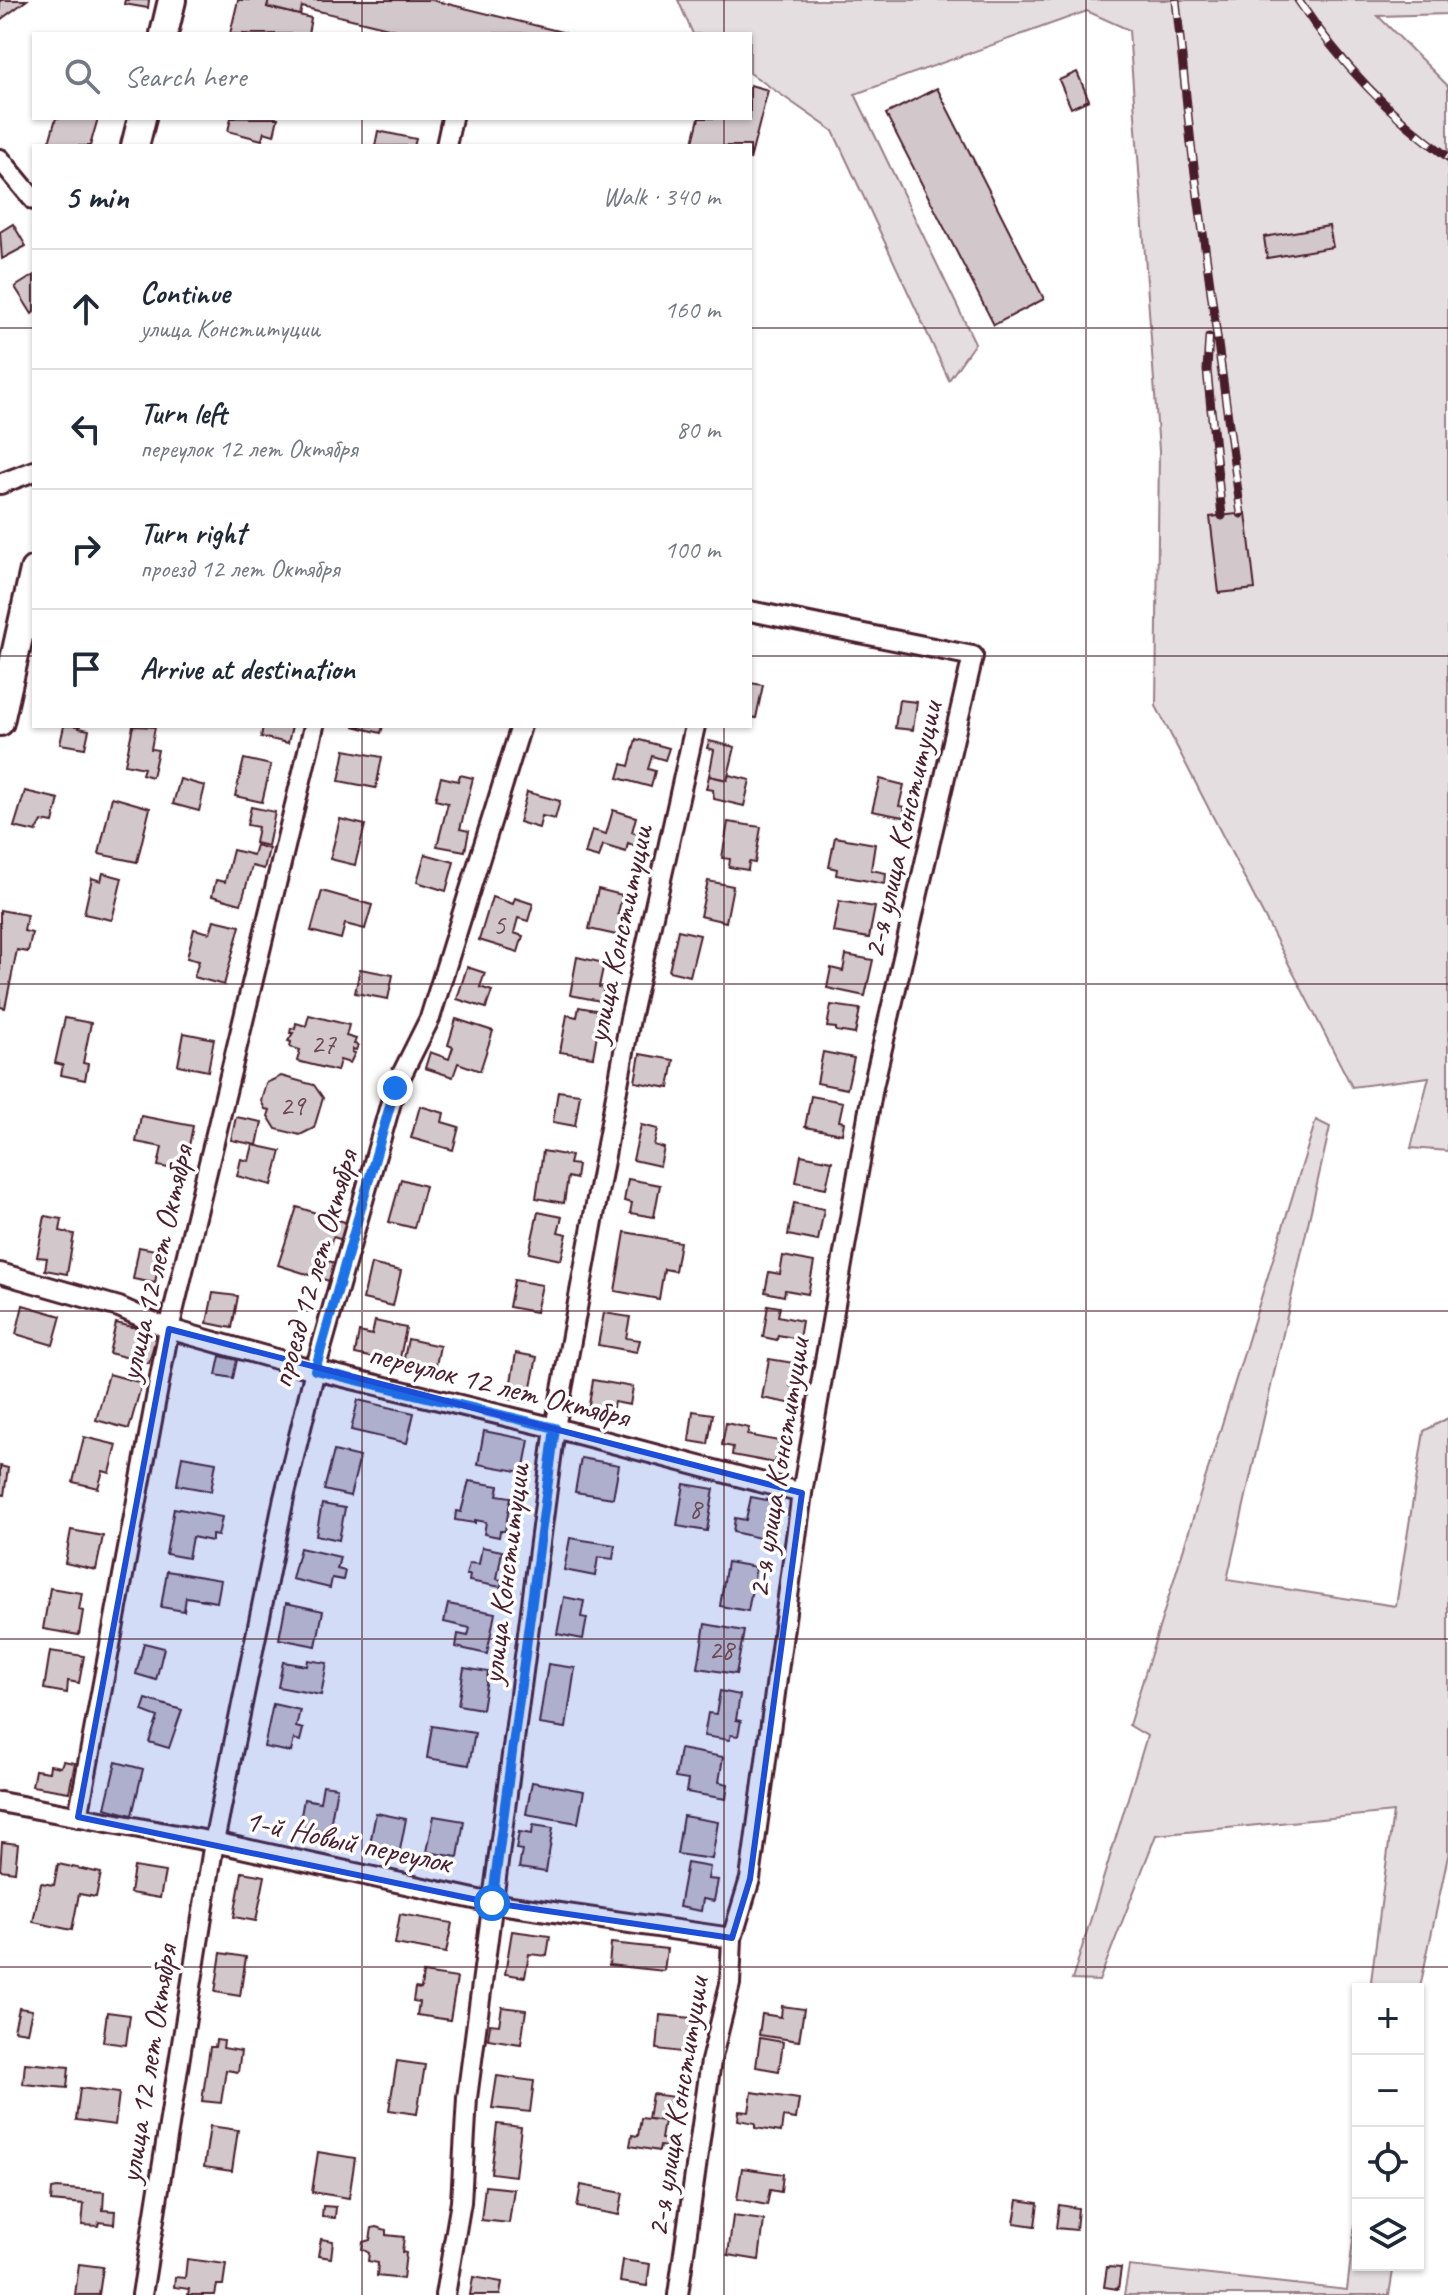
<!DOCTYPE html>
<meta charset="utf-8">
<style>
body{margin:0;font-family:Caveat,sans-serif;background:#f6f6f7;color:#1f2937}
.controls{position:absolute;right:24px;bottom:24px;display:grid;overflow:hidden;border-radius:0px;box-shadow:0 2px 6px #0004}
.controls button{width:72px;height:72px;display:grid;place-items:center;padding:0;border:0;border-bottom:2px solid #e0e1e3;background:#fff;color:#1f2937;font:40px sans-serif}
.stop{position:absolute;width:24px;height:24px;margin:-18px;border:6px solid #1a73e8;border-radius:50%;background:#fff}
.stop.end{background:#1a73e8;border-color:#fff;box-shadow:0 2px 8px #0008}
.list{margin:0;padding:0;list-style:none}
h2{display:flex;justify-content:space-between;align-items:center;height:104px;margin:0;padding:0 32px;font-size:34px}
h2 small{font-size:26px;font-weight:400;color:#747a83}
.list li{display:grid;grid-template-columns:52px 1fr auto;gap:24px;align-items:center;box-sizing:border-box;height:120px;padding:0 32px;border-top:2px solid #e0e1e3}
.list b{display:block;font-size:30px;white-space:nowrap}
.list p{margin:0;font-size:26px;white-space:nowrap;color:#747a83}
.list em{font-size:26px;font-style:normal;color:#747a83}
.icon{flex:none;width:44px;height:44px;fill:none;stroke:currentColor;stroke-width:2;stroke-linecap:round;stroke-linejoin:round}
.map{position:relative;flex:none;width:1448px;height:2295px;overflow:hidden}
.search{position:absolute;background:#fff;box-shadow:0 2px 6px #0004;left:32px;top:32px;width:720px;height:88px;display:flex;align-items:center;gap:20px;box-sizing:border-box;padding:0 28px;border-radius:0px;color:#747a83;font-size:30px}
.panel{position:absolute;background:#fff;box-shadow:0 2px 6px #0004;left:32px;top:144px;width:720px;height:584px;border-radius:0px}
.map>svg:first-child{display:block}
</style>
<div class="map">
<svg width="1448" height="2295" viewBox="0 0 1448 2295">
<rect width="100%" height="100%" fill="#fff"/>
<filter id="ink" filterUnits="userSpaceOnUse"><feTurbulence type="fractalNoise" baseFrequency=".0125" numOctaves="2"/><feDisplacementMap in="SourceGraphic" scale="16" xChannelSelector="R" yChannelSelector="G"/><feConvolveMatrix kernelMatrix="1 2 1 2 8 2 1 2 1" color-interpolation-filters="sRGB"/></filter>
<g filter="url(#ink)">
<g fill="#e5dee0" stroke="#987e86" stroke-width="2">
<polygon points="678,0 1448,0 1448,14 1378,16 1448,86 1448,1151 1411,1148 1429,1077 1352,1087 1156,706 1159,451 1129,30 1087,11 855,94 975,343 949,380 833,131 750,73 750,34 693,34"/>
<polygon points="1316,1120 1330,1127 1227,1580 1396,1606 1424,1431 1448,1418 1448,1856 1418,1997 1418,1989 1370,1989 1393,1812 1156,1835 1099,1981 1072,1980 1147,1736 1129,1725"/>
<polygon points="1358,2198 1358,2265 1394,2265 1389,2295 1124,2295 1129,2266 1347,2290"/>
</g>
<g fill="#d2c7cb" stroke="#4a1f2b" stroke-width="2">
<polygon points="0,0 27,0 0,20"/>
<polygon points="125,0 149,0 148,8 124,4"/>
<polygon points="238,0 269,0 267,7 311,18 308,34 230,34"/>
<polygon points="269,0 432,0 566,33 413,34 302,7 300,15 267,7"/>
<polygon points="1077,72 1089,100 1071,108 1059,80"/>
<polygon points="750,85 768,90 750,160 750,146 692,146 699,118 750,118"/>
<polygon points="937,88 1044,299 994,325 886,114"/>
<polygon points="56,118 98,118 90,146 48,146"/>
<polygon points="231,118 278,118 274,135 264,132 262,140 228,131"/>
<polygon points="378,131 416,139 414,146 375,146"/>
<polygon points="13,224 26,246 2,259 0,232"/>
<polygon points="1329,226 1333,247 1267,258 1264,237"/>
<polygon points="34,275 34,312 32,314 15,287"/>
<polygon points="1246,513 1255,589 1219,593 1210,517"/>
<polygon points="750,683 763,685 756,718 750,717"/>
<polygon points="899,700 917,702 913,730 895,728"/>
<polygon points="64,726 80,726 79,728 89,730 85,748 60,744"/>
<polygon points="133,726 155,727 151,749 158,750 152,777 142,774 144,768 125,764"/>
<polygon points="263,726 292,726 288,743 261,737"/>
<polygon points="353,726 383,726 381,733"/>
<polygon points="636,739 669,748 665,760 652,756 648,769 655,771 651,787 618,778 622,764 629,766"/>
<polygon points="709,741 735,747 727,780 709,776 714,750 707,748"/>
<polygon points="345,750 382,757 376,788 339,781"/>
<polygon points="244,759 271,765 262,802 235,796"/>
<polygon points="460,775 473,778 460,829 469,831 465,851 437,846 448,803 435,800 441,777 458,781"/>
<polygon points="729,775 750,780 744,806 714,799 713,790 706,789 709,776 727,780"/>
<polygon points="180,779 205,786 199,811 173,804"/>
<polygon points="880,779 904,785 899,806 905,807 903,817 872,811"/>
<polygon points="25,791 59,799 53,823 42,821 36,832 14,827"/>
<polygon points="527,792 560,801 555,819 542,816 539,828 519,822"/>
<polygon points="112,797 150,808 137,862 99,854"/>
<polygon points="251,807 275,812 268,846 255,843 258,827 247,825"/>
<polygon points="613,810 636,817 632,832 639,834 635,846 628,843 626,852 603,845 599,858 585,854 592,830 606,834"/>
<polygon points="340,819 365,825 355,865 330,859"/>
<polygon points="728,822 761,827 755,863 749,862 748,870 729,867 730,859 722,858"/>
<polygon points="835,837 875,844 871,870 886,873 885,884 836,875 837,869 829,867"/>
<polygon points="256,845 269,849 264,869 252,866 241,904 212,896 216,880 225,882 233,850 253,855"/>
<polygon points="425,854 454,862 446,891 417,882"/>
<polygon points="103,873 122,878 112,920 84,914 92,878 101,881"/>
<polygon points="708,881 733,886 726,922 700,916"/>
<polygon points="598,889 622,895 618,914 626,916 621,936 589,929"/>
<polygon points="322,891 372,905 365,929 345,924 341,939 311,931"/>
<polygon points="492,897 513,904 515,898 533,904 528,921 518,918 514,933 523,936 518,952 479,940"/>
<polygon points="839,901 875,907 869,938 833,932"/>
<polygon points="0,910 27,915 24,931 32,933 28,952 17,950 5,1008 0,1007"/>
<polygon points="214,920 240,926 224,985 194,977 199,961 187,958 194,929 210,933"/>
<polygon points="678,930 700,935 690,976 669,971"/>
<polygon points="846,955 873,960 865,996 827,988 831,968 843,971"/>
<polygon points="577,957 604,963 599,987 604,988 601,1001 570,995"/>
<polygon points="467,967 485,973 480,987 492,991 486,1008 457,999"/>
<polygon points="360,969 393,975 388,999 355,993"/>
<polygon points="831,1005 860,1009 855,1034 836,1031 836,1028 827,1027"/>
<polygon points="579,1007 601,1011 593,1057 560,1052 567,1015 577,1017"/>
<polygon points="309,1015 349,1025 346,1036 356,1039 354,1044 358,1045 356,1050 353,1049 352,1052 355,1053 350,1063 340,1060 337,1071 297,1061 300,1050 290,1047 291,1042 288,1041 293,1033 290,1033 291,1028 295,1029 296,1023 306,1026"/>
<polygon points="65,1018 91,1023 83,1063 88,1064 85,1080 61,1075 63,1065 55,1063"/>
<polygon points="456,1019 493,1031 480,1071 458,1063 453,1077 425,1068 430,1052 449,1059 453,1047 448,1045"/>
<polygon points="184,1033 214,1039 208,1071 178,1065"/>
<polygon points="823,1052 854,1058 847,1089 817,1083"/>
<polygon points="640,1054 674,1060 669,1088 635,1082"/>
<polygon points="281,1076 314,1085 323,1098 314,1128 300,1135 276,1129 268,1116 270,1110 265,1109 261,1101 266,1083"/>
<polygon points="558,1091 580,1094 575,1126 553,1122"/>
<polygon points="811,1096 843,1102 839,1121 844,1122 842,1134 805,1127"/>
<polygon points="420,1106 444,1113 442,1122 459,1127 453,1150 411,1138"/>
<polygon points="141,1116 193,1126 184,1171 158,1166 162,1147 136,1142"/>
<polygon points="236,1117 262,1122 257,1145 231,1140"/>
<polygon points="641,1125 658,1129 654,1145 664,1148 660,1166 633,1160"/>
<polygon points="253,1145 281,1151 272,1185 237,1176 241,1159 249,1161"/>
<polygon points="543,1151 571,1156 569,1164 578,1165 576,1179 568,1177 564,1203 536,1198"/>
<polygon points="801,1155 832,1161 826,1188 796,1182"/>
<polygon points="401,1179 425,1186 414,1228 389,1222"/>
<polygon points="628,1179 660,1185 654,1217 630,1213 632,1203 624,1201"/>
<polygon points="794,1203 824,1209 818,1241 788,1235"/>
<polygon points="297,1207 348,1223 343,1240 333,1237 325,1260 335,1263 329,1281 278,1265"/>
<polygon points="538,1212 562,1217 558,1232 567,1234 561,1260 529,1253"/>
<polygon points="45,1216 62,1219 60,1231 74,1234 67,1274 45,1270 47,1258 37,1257"/>
<polygon points="625,1232 680,1242 675,1271 664,1269 659,1299 615,1291"/>
<polygon points="139,1247 161,1251 155,1283 133,1279"/>
<polygon points="783,1256 814,1262 808,1294 785,1290 784,1296 765,1292 769,1272 780,1274"/>
<polygon points="371,1264 401,1271 393,1306 363,1299"/>
<polygon points="514,1280 542,1285 536,1312 509,1307"/>
<polygon points="213,1293 238,1296 232,1328 207,1323"/>
<polygon points="23,1305 61,1316 53,1345 16,1334"/>
<polygon points="768,1305 780,1307 778,1316 802,1321 799,1339 778,1335 777,1340 763,1337"/>
<polygon points="604,1313 630,1317 626,1338 640,1340 637,1352 598,1345"/>
<polygon points="375,1321 406,1328 399,1363 355,1354 359,1332 372,1335"/>
<polygon points="116,1323 157,1333 149,1363 109,1353"/>
<polygon points="408,1339 440,1346 435,1370 403,1363"/>
<polygon points="516,1353 537,1357 528,1402 508,1399"/>
<polygon points="220,1356 237,1360 233,1378 216,1375"/>
<polygon points="769,1359 794,1363 790,1386 797,1387 794,1404 762,1398"/>
<polygon points="109,1374 142,1383 129,1429 96,1420"/>
<polygon points="593,1380 633,1387 630,1405 614,1402 610,1421 587,1417"/>
<polygon points="358,1400 414,1413 407,1443 351,1430"/>
<polygon points="693,1411 713,1414 708,1444 689,1441"/>
<polygon points="726,1423 749,1428 747,1435 779,1441 775,1463 732,1455 733,1447 722,1445"/>
<polygon points="484,1431 529,1440 523,1472 478,1464"/>
<polygon points="84,1437 117,1445 110,1473 103,1471 98,1488 73,1482"/>
<polygon points="334,1451 360,1457 350,1496 324,1490"/>
<polygon points="182,1456 216,1462 211,1491 177,1485"/>
<polygon points="581,1458 619,1465 613,1498 575,1492"/>
<polygon points="0,1466 8,1468 4,1495 0,1494"/>
<polygon points="469,1481 499,1486 497,1495 511,1497 505,1531 500,1531 499,1537 484,1534 486,1522 475,1520 475,1523 455,1520 456,1511 461,1512"/>
<polygon points="684,1484 714,1489 707,1531 677,1526"/>
<polygon points="751,1497 772,1501 767,1525 772,1526 769,1540 733,1532 735,1518 746,1520"/>
<polygon points="322,1504 345,1508 339,1540 316,1535"/>
<polygon points="174,1508 222,1517 218,1536 212,1535 212,1541 192,1537 188,1558 166,1554"/>
<polygon points="71,1530 103,1536 96,1570 65,1563"/>
<polygon points="570,1538 615,1545 613,1559 598,1557 595,1576 564,1570"/>
<polygon points="482,1547 502,1551 497,1579 502,1580 501,1587 469,1581 470,1575 466,1575 469,1563 479,1564"/>
<polygon points="300,1548 340,1557 337,1569 345,1571 343,1580 332,1578 330,1588 292,1579"/>
<polygon points="727,1562 756,1567 748,1611 720,1606"/>
<polygon points="167,1571 221,1580 217,1602 186,1597 184,1611 161,1607"/>
<polygon points="50,1588 82,1593 79,1610 83,1611 79,1635 43,1629"/>
<polygon points="564,1597 584,1601 581,1617 587,1618 583,1639 557,1634"/>
<polygon points="286,1603 323,1611 316,1646 279,1639"/>
<polygon points="448,1604 495,1613 487,1654 456,1647 458,1634 468,1636 470,1628 444,1622"/>
<polygon points="705,1624 744,1631 736,1674 698,1668"/>
<polygon points="144,1643 164,1648 156,1680 136,1674"/>
<polygon points="50,1651 84,1656 79,1683 68,1681 67,1693 44,1689"/>
<polygon points="308,1660 327,1663 321,1695 278,1687 283,1662 307,1666"/>
<polygon points="548,1664 575,1668 566,1728 539,1724"/>
<polygon points="464,1668 488,1672 482,1709 458,1705"/>
<polygon points="720,1691 740,1695 736,1720 741,1721 738,1736 731,1735 729,1740 704,1736 708,1713 716,1714"/>
<polygon points="146,1699 182,1710 169,1748 149,1742 158,1717 142,1711"/>
<polygon points="273,1704 300,1710 296,1727 303,1729 300,1741 294,1739 291,1752 264,1747"/>
<polygon points="432,1726 475,1733 469,1765 427,1758"/>
<polygon points="680,1749 723,1757 719,1782 728,1784 726,1799 686,1792 688,1780 675,1778"/>
<polygon points="63,1761 75,1763 69,1792 32,1786 35,1770 49,1772 50,1765 61,1767"/>
<polygon points="116,1762 143,1769 132,1815 105,1808"/>
<polygon points="532,1782 584,1791 578,1823 526,1814"/>
<polygon points="323,1785 337,1787 329,1832 299,1826 304,1799 320,1802"/>
<polygon points="376,1813 406,1819 399,1855 369,1849"/>
<polygon points="434,1816 464,1821 458,1857 427,1852"/>
<polygon points="683,1816 718,1822 712,1859 677,1854"/>
<polygon points="533,1825 553,1828 546,1872 519,1868 522,1850 516,1849 519,1832 532,1834"/>
<polygon points="2,1842 18,1844 15,1872 0,1870"/>
<polygon points="687,1863 710,1867 708,1879 718,1880 714,1901 703,1899 701,1911 679,1907"/>
<polygon points="58,1864 101,1873 96,1897 79,1894 72,1930 33,1922 41,1883 54,1885"/>
<polygon points="134,1867 165,1872 160,1898 130,1893"/>
<polygon points="242,1872 265,1876 256,1921 234,1917"/>
<polygon points="400,1914 452,1923 446,1953 395,1944"/>
<polygon points="512,1931 550,1936 547,1956 529,1954 525,1977 505,1974"/>
<polygon points="611,1943 667,1949 664,1971 609,1965"/>
<polygon points="221,1953 246,1957 240,1996 215,1992"/>
<polygon points="423,1973 457,1978 450,2020 417,2015 419,2002 413,2001 415,1988 421,1989"/>
<polygon points="782,2006 804,2009 799,2041 759,2035 762,2014 781,2017"/>
<polygon points="502,2007 526,2010 521,2044 488,2039 490,2024 499,2025"/>
<polygon points="19,2008 32,2010 27,2032 14,2030"/>
<polygon points="107,2012 130,2015 126,2045 103,2042"/>
<polygon points="660,2015 692,2018 688,2053 657,2049"/>
<polygon points="760,2038 783,2042 779,2071 756,2067"/>
<polygon points="216,2040 224,2041 223,2048 241,2051 238,2072 226,2070 221,2103 202,2101 210,2047 215,2047"/>
<polygon points="397,2061 425,2065 417,2114 389,2110"/>
<polygon points="25,2063 69,2067 67,2088 23,2084"/>
<polygon points="497,2076 534,2081 530,2112 492,2108"/>
<polygon points="80,2088 119,2093 115,2125 76,2120"/>
<polygon points="752,2092 799,2099 796,2119 783,2117 781,2132 755,2128 755,2123 738,2120 739,2111 749,2112"/>
<polygon points="652,2094 674,2097 673,2104 667,2103 664,2121 648,2119"/>
<polygon points="641,2118 664,2121 661,2139 669,2140 668,2147 660,2146 659,2151 630,2146 632,2135 638,2136"/>
<polygon points="497,2124 521,2127 515,2176 491,2173"/>
<polygon points="210,2126 238,2130 232,2171 204,2167"/>
<polygon points="318,2152 355,2158 349,2198 312,2192"/>
<polygon points="742,2168 783,2174 781,2192 770,2190 767,2205 737,2199"/>
<polygon points="581,2185 623,2193 619,2215 577,2207"/>
<polygon points="485,2186 514,2189 509,2223 481,2220"/>
<polygon points="57,2188 104,2192 103,2210 115,2211 114,2224 99,2222 98,2226 82,2225 84,2204 51,2201 52,2189"/>
<polygon points="1018,2200 1038,2203 1035,2226 1014,2223"/>
<polygon points="1059,2205 1078,2208 1076,2230 1056,2228"/>
<polygon points="323,2206 336,2207 335,2218 322,2217"/>
<polygon points="733,2216 764,2220 759,2260 728,2255"/>
<polygon points="377,2227 386,2230 386,2235 404,2237 402,2252 406,2253 403,2279 377,2276 378,2263 368,2261 369,2253 362,2249 363,2242 370,2240 372,2228"/>
<polygon points="321,2239 333,2241 331,2258 318,2256"/>
<polygon points="187,2259 226,2264 223,2285 217,2285 215,2295 188,2295 189,2289 174,2287 175,2277 185,2278"/>
<polygon points="623,2260 650,2264 647,2286 620,2282"/>
<polygon points="79,2264 103,2267 99,2295 75,2295"/>
<polygon points="1107,2267 1121,2268 1118,2289 1104,2287"/>
<polygon points="473,2277 502,2282 500,2295 470,2295"/>
</g>
<g fill="none" stroke-linecap="round" stroke-linejoin="round">
<defs>
<g id="street">
<polyline points="446,146 452,118"/>
<polyline points="0,159 34,200"/>
<polyline points="0,484 34,471"/>
<polyline points="0,1273 119,1307 169,1329 315,1370 555,1428 802,1493"/>
<polyline points="0,1802 214,1842 492,1903 732,1938"/>
<polyline points="78,1817 169,1329 314,726"/>
<polyline points="142,2295 214,1842 284,1498 315,1370 395,1088 430,1018 521,726"/>
<polyline points="445,2295 461,2202 467,2098 555,1428 630,1019 695,726"/>
<polyline points="678,2295 711,2061 730,1984 732,1938 750,1879 802,1493 873,1087 973,656 750,611"/>
</g>
<g id="secondary">
<polyline points="164,34 172,0"/>
<polyline points="135,146 142,118"/>
<polyline points="0,722 34,570"/>
</g>
</defs>
<use href="#street" stroke="#4a1f2b" stroke-width="24"/>
<use href="#secondary" stroke="#4a1f2b" stroke-width="32"/>
<use href="#street" stroke="#fff" stroke-width="18"/>
<use href="#secondary" stroke="#fff" stroke-width="26"/>
<defs>
<g id="rail">
<polyline points="1176,0 1191,144 1241,514"/>
<path d="M1298,0C1339,61 1388,114 1448,157"/>
<polyline points="1209,337 1207,370 1222,516"/>
</g>
</defs>
<use href="#rail" stroke="#4a1f2b" stroke-width="9"/>
<use href="#rail" stroke="#fff" stroke-width="6" stroke-dasharray="18" stroke-linecap="butt"/>
</g>
</g>
<g fill="none" stroke-linecap="round" stroke-linejoin="round" filter="url(#ink)">
<polyline stroke="#1a73e8" stroke-width="10" points="395,1088 315,1370 555,1428 492,1903"/>
</g>
<path fill="#1d4ed8" fill-opacity="0.2" stroke="#1d4ed8" stroke-width="6" stroke-linejoin="round" d="M169,1329L802,1493L750,1879L732,1938L492,1903L78,1817Z"/>
<path fill="none" stroke="#4a1f2b" stroke-width="2" stroke-opacity="0.55" d="M362,0V34M724,0V34M1086,0V2295M362,118V146M724,118V146M0,328H34M750,328H1448M0,656H34M750,656H1448M362,726V2295M724,726V2295M0,984H1448M0,1311H1448M0,1639H1448M0,1967H1448"/>
<g text-anchor="middle" dominant-baseline="central" stroke-width="7" stroke-linejoin="round" paint-order="stroke">
<g font-size="28" fill="#6c4953">
<text x="499" y="924">5</text>
<text x="323" y="1043">27</text>
<text x="292" y="1105">29</text>
<text x="695" y="1508">8</text>
<text x="721" y="1649">28</text>
</g>
<g font-size="32" fill="#4a1f2b" stroke="#fff">
<text transform="translate(902 830) rotate(-77)">2-я улица Конституции</text>
<text transform="translate(619 934) rotate(-78)">улица Конституции</text>
<text transform="translate(156 1263) rotate(-77)">улица 12 лет Октября</text>
<text transform="translate(314 1269) rotate(-74)">проезд 12 лет Октября</text>
<text transform="translate(499 1385) rotate(14)">переулок 12 лет Октября</text>
<text transform="translate(778 1468) rotate(-81)">2-я улица Конституции</text>
<text transform="translate(505 1574) rotate(-83)">улица Конституции</text>
<text transform="translate(348 1841) rotate(12)">1-й Новый переулок</text>
<text transform="translate(148 2064) rotate(-81)">улица 12 лет Октября</text>
<text transform="translate(677 2107) rotate(-81)">2-я улица Конституции</text>
</g>
</g>
</svg>
<div class="controls">
<button>+</button>
<button>−</button>
<button><svg class="icon" aria-label="locate" viewBox="0 0 24 24"><circle cx="12" cy="12" r="6"/><path d="M12 2v4M12 18v4M2 12h4M18 12h4"/></svg></button>
<button><svg class="icon" aria-label="layers" viewBox="0 0 24 24"><path d="M12 4l9 5-9 5-9-5zM3 14l9 5 9-5"/></svg></button>
</div>
<div class="stop" style="left:492px;top:1903px"></div>
<div class="stop end" style="left:395px;top:1088px"></div>
<div class="search"><svg class="icon" aria-label="search" viewBox="0 0 24 24"><circle cx="10" cy="10" r="6"/><path d="M15 15l6 6"/></svg>Search here</div>
<section class="panel">
<h2>5 min<small>Walk · 340 m</small></h2>
<ul class="list">
<li><svg class="icon" aria-label="ahead" viewBox="0 0 24 24"><path d="M12 20V5M6 11l6-6 6 6"/></svg><div><b>Continue</b><p>улица Конституции</p></div><em>160 m</em></li>
<li><svg class="icon" aria-label="left" viewBox="0 0 24 24"><path d="M17 20v-9H6M10 6l-5 5 5 5"/></svg><div><b>Turn left</b><p>переулок 12 лет Октября</p></div><em>80 m</em></li>
<li><svg class="icon" aria-label="right" viewBox="0 0 24 24"><path d="M7 20v-9h11M14 6l5 5-5 5"/></svg><div><b>Turn right</b><p>проезд 12 лет Октября</p></div><em>100 m</em></li>
<li><svg class="icon" aria-label="arrive" viewBox="0 0 24 24"><path d="M6 21V4h12l-3 4 3 4H6"/></svg><div><b>Arrive at destination</b></div></li>
</ul>
</section>
</div>
